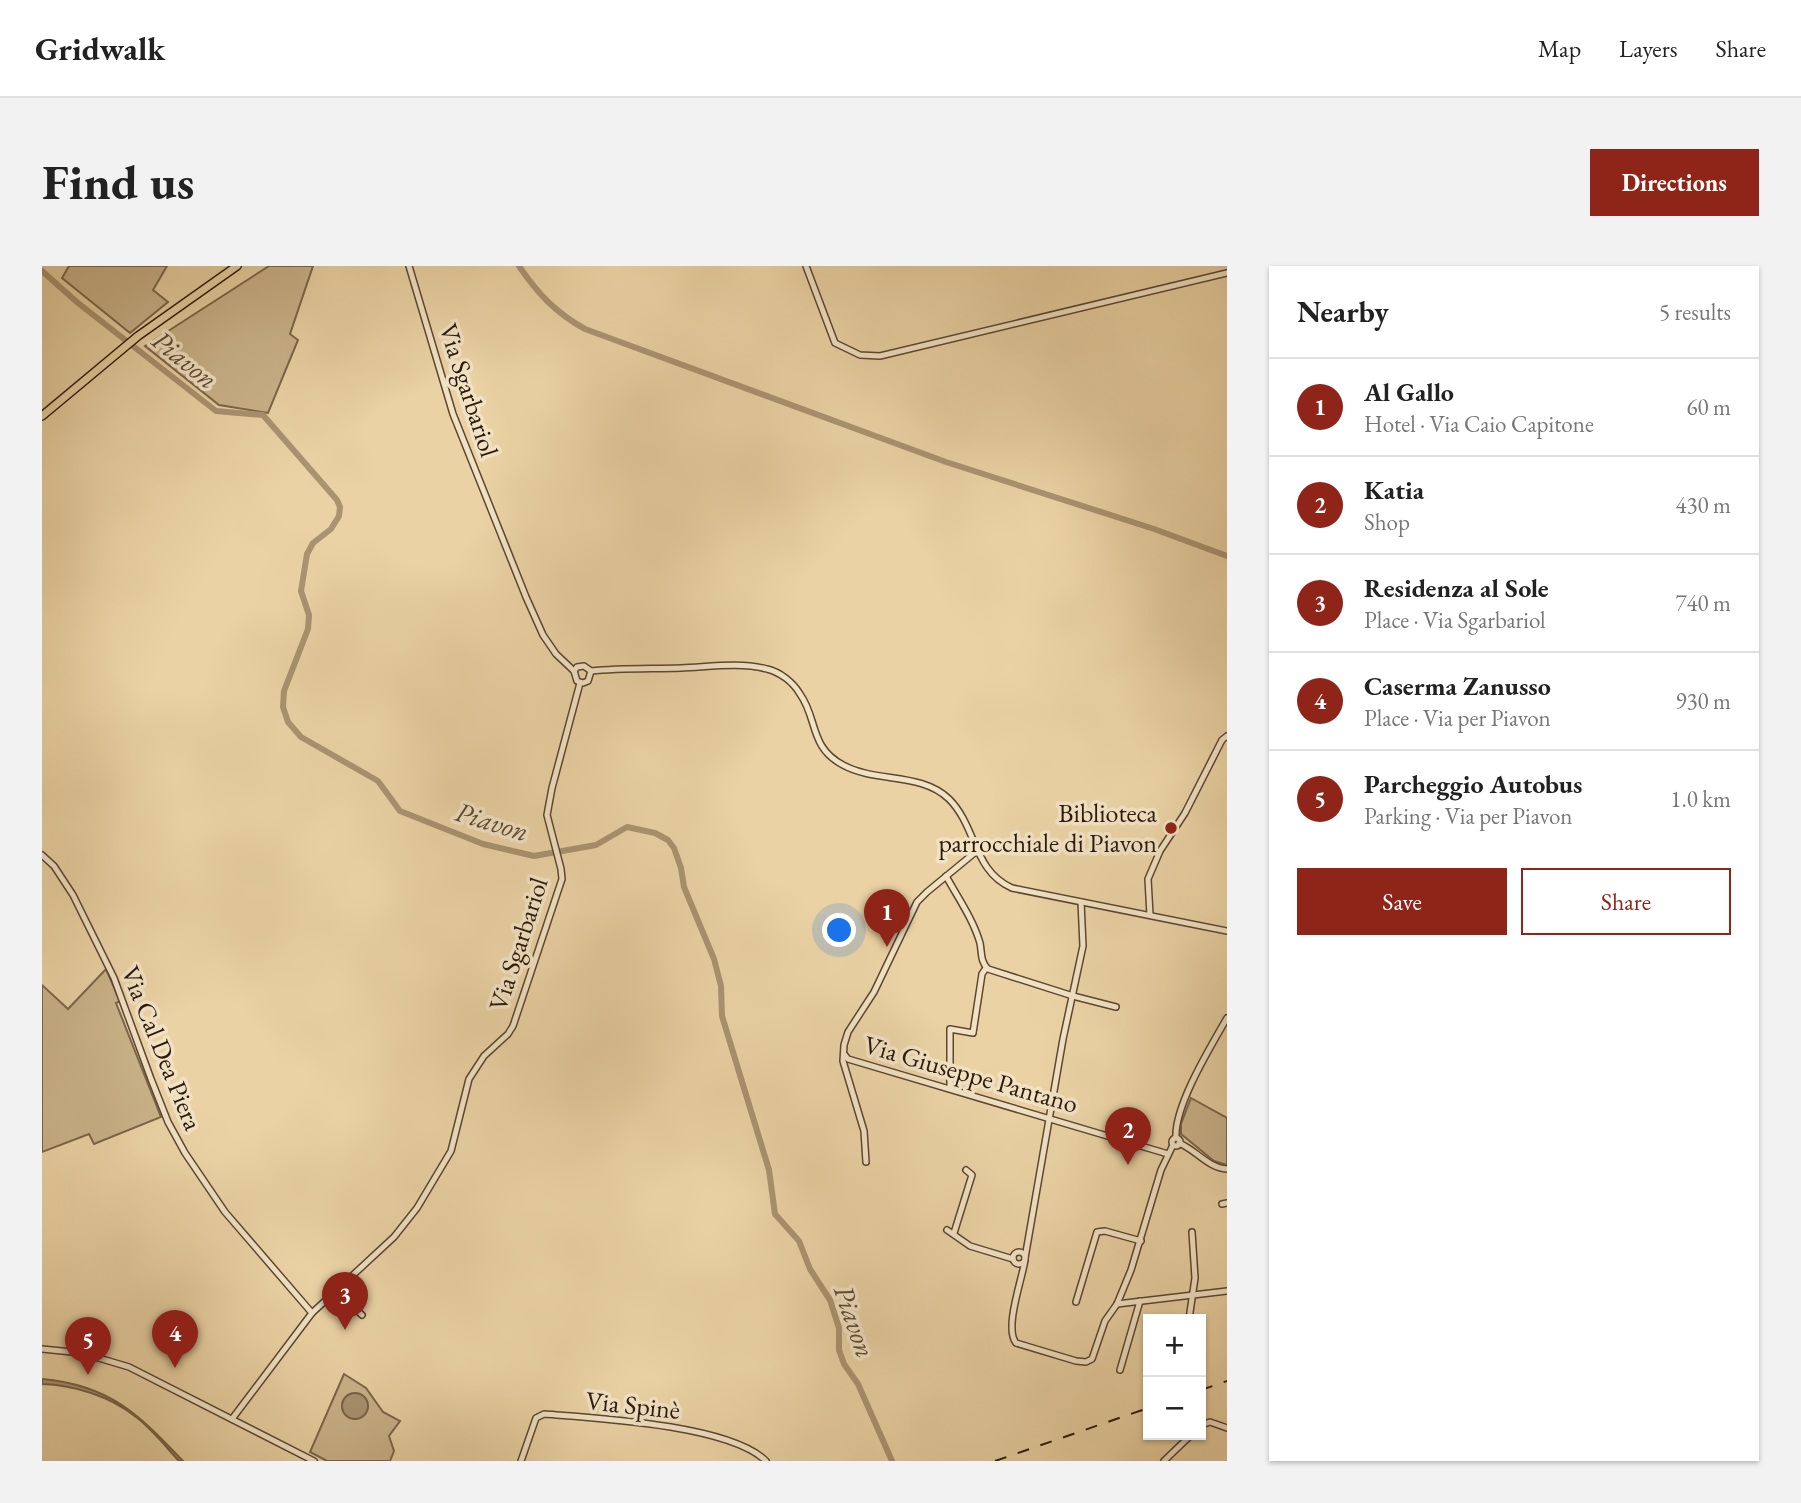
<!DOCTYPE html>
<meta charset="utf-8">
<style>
body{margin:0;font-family:"EB Garamond",serif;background:#f2f2f2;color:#222}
.controls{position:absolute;right:21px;bottom:21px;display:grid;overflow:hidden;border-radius:0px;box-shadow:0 2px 5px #0004}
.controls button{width:63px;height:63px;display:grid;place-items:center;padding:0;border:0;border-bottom:2px solid #e0e0e0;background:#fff;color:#222;font:35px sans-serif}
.you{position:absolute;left:798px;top:665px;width:24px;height:24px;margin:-18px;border:5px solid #fff;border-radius:50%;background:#1a73e8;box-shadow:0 0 0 10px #1a73e833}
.badge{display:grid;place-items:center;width:46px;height:46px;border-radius:50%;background:#8f2418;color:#fff;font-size:23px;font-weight:700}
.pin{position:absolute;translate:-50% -58px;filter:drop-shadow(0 2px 4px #0008)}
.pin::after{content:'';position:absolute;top:37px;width:24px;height:21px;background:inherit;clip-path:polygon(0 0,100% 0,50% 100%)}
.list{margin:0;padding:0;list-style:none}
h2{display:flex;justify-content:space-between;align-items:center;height:91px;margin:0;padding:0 28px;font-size:30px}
h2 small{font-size:23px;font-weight:400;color:#767676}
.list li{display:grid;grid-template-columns:46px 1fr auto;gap:21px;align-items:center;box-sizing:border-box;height:98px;padding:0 28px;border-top:2px solid #e0e0e0}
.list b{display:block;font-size:26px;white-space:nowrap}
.list p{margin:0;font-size:23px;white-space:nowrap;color:#767676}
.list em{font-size:23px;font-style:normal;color:#767676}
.actions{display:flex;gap:14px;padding:21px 28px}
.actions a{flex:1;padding:16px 0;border:2px solid #8f2418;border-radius:0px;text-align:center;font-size:24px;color:#8f2418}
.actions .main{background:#8f2418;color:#fff}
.map{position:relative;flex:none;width:1185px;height:1195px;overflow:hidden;border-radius:0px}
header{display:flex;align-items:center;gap:42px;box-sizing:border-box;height:98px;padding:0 35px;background:#fff;border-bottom:2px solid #e0e0e0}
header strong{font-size:33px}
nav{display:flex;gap:38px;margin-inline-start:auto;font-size:24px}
.intro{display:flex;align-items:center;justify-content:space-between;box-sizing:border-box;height:168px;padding:0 42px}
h1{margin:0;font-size:49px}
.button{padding:18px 32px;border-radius:0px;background:#8f2418;color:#fff;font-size:24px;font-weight:700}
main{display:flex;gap:42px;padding:0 42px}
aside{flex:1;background:#fff;border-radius:0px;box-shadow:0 2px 5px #0004}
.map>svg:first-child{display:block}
</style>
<header>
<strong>Gridwalk</strong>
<nav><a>Map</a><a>Layers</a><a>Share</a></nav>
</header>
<div class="intro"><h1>Find us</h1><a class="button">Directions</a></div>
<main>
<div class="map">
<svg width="1185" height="1195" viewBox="0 0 1185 1195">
<rect width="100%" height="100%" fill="#ead2a4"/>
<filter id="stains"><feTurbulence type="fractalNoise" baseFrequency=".00286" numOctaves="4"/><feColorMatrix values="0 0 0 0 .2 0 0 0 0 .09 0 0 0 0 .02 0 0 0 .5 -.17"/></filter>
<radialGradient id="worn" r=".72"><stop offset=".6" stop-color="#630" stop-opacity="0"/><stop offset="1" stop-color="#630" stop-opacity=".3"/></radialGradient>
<g fill="#cab38a" stroke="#7b664b" stroke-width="2">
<polygon points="27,0 125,0 111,24 126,36 88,67 20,12"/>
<polygon points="227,0 271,0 248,68 256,74 226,147 177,139 103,80"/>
<polygon points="64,703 78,735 74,737 119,851 52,878 47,868 0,886 0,719 26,743"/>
<polygon points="1149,832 1185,852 1185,899 1172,895 1139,868 1139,858"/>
<polygon points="302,1108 324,1122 341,1146 358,1155 347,1170 352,1185 348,1195 285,1195 268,1186"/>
</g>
<g fill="#a99370" stroke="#776248" stroke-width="2">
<path d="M0,1113C68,1119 96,1148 141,1195H137C123,1180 110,1163 94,1151C68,1130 32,1119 0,1118Z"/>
<circle cx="313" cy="1140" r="13"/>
</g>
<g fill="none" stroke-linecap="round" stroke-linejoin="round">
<g stroke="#a99370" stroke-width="6">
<path d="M477,0C496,28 514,47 543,63L904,196L1112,263L1185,290"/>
<polyline points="0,5 36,37 174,145 221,149 295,234 298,241 297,250 289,263 271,277 265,288 259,325 267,349 266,363 242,425 241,441 246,456 259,471 336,515 358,545 441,578 492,590 554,579 585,561 613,567 626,574 632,582 639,602 642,621 672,693 679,720 680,750 727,904 733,948 757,975 768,1003 788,1034 797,1062 797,1084 802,1098 816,1118 850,1195"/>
</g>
<defs>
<g id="minor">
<polyline points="367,0 411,148 484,331 501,369 514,388 532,405 535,415 541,417 546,415 549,405"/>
<polyline points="764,0 793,77 818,89 838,90 1185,7"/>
<polyline points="532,405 535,401 542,400 549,405"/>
<path d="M549,405C579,402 609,403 639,402C667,401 698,396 725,403C738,406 751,416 758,428C776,453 767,481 801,499C834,517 879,506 907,533C935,561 931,605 970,622L1185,665"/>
<polyline points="0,589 12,600 31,629 72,712 109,813 126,856 143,887 183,946 270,1047"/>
<path d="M904,610C916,632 931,653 938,677C940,687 938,695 946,703L1031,730L1074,741"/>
<polyline points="1108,649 1106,613 1118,585 1143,547 1180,474 1185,470"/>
<polyline points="802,788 806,793 1126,888"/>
<polyline points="908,822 908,763 931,767 940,708 944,702"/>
<path d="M1134,872C1132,840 1169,780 1185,752"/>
<circle cx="1134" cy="876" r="4"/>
<path d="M1137,877C1154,884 1166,902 1185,903"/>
<polyline points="824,896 822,865 801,795 802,779 806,766 832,726 875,636 885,626 936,584"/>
<polyline points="1180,938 1185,937"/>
<polyline points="905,964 928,980 971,993"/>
<polyline points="912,967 930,909 924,904"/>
<circle cx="977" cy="992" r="6"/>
<polyline points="983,992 1021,773 1041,680 1039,636"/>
<path d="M983,994C980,1014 962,1062 974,1077L1034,1095L1044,1096L1050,1093L1063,1055L1075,1038L1089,1004L1119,904L1131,879"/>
<polyline points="294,1025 320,1049"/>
<polyline points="1034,1036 1055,966 1063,965 1099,975"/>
<polyline points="1075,1038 1185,1025"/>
<polyline points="1147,1053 1153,1012 1150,966"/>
<polyline points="0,1083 40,1087 87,1101 272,1195"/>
<polyline points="1078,1104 1098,1035"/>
<polyline points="190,1153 270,1047 352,971 375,942 409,885 427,813 442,790 466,768 471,760 520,613 519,603 505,549 510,522 538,417"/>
<polyline points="1159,1159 1168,1156 1185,1162"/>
<path d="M479,1195L494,1152L502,1148C555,1152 688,1159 724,1195"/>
<polyline points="1122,1195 1149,1169"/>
</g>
<polyline id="major" points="0,150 96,70 195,0"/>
</defs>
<use href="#minor" stroke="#5c4732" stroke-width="8"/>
<use href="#major" stroke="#2c190c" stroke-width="10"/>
<use href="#minor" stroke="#f1e2c4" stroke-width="5"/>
<use href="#major" stroke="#ead2a4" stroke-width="7"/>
<g stroke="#2c190c" stroke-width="2" stroke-dasharray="12 12" stroke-linecap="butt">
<polyline points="1159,1124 1185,1115"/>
<polyline points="953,1195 1106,1142"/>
</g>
</g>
<circle fill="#8f2418" stroke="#f1e2c4" stroke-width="2.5" cx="1129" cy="562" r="7"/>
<g text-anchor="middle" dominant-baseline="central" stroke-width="7" stroke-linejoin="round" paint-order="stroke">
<g font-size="26" fill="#2c190c" stroke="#f1e2c4">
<text transform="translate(427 124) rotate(72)">Via Sgarbariol</text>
<text transform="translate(476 678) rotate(-72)">Via Sgarbariol</text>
<text transform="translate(120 782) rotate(68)">Via Cal Dea Piera</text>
<text transform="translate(929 808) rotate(16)">Via Giuseppe Pantano</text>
<text transform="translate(591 1139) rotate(6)">Via Spinè</text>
</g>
<g font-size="26" fill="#2c190c" stroke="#f1e2c4" text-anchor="end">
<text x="1115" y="547">Biblioteca<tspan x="1115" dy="30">parrocchiale di Piavon</tspan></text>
</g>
<g font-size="28" font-style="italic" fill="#5e4a34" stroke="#f1e2c4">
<text transform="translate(143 93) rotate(39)">Piavon</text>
<text transform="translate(450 555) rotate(17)">Piavon</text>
<text transform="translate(813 1055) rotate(71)">Piavon</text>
</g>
</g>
<rect width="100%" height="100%" filter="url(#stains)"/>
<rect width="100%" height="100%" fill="url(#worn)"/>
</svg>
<div class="controls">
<button>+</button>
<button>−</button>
</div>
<div class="you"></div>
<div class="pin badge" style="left:845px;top:681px">1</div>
<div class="pin badge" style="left:1086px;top:899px">2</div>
<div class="pin badge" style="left:303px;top:1064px">3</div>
<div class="pin badge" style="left:133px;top:1102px">4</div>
<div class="pin badge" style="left:46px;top:1109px">5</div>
</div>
<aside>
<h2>Nearby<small>5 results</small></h2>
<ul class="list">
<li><span class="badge">1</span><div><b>Al Gallo</b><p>Hotel · Via Caio Capitone</p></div><em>60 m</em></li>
<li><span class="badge">2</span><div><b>Katia</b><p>Shop</p></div><em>430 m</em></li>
<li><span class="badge">3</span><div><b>Residenza al Sole</b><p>Place · Via Sgarbariol</p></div><em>740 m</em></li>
<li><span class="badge">4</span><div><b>Caserma Zanusso</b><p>Place · Via per Piavon</p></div><em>930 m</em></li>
<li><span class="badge">5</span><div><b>Parcheggio Autobus</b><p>Parking · Via per Piavon</p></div><em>1.0 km</em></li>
</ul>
<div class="actions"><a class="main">Save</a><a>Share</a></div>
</aside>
</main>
